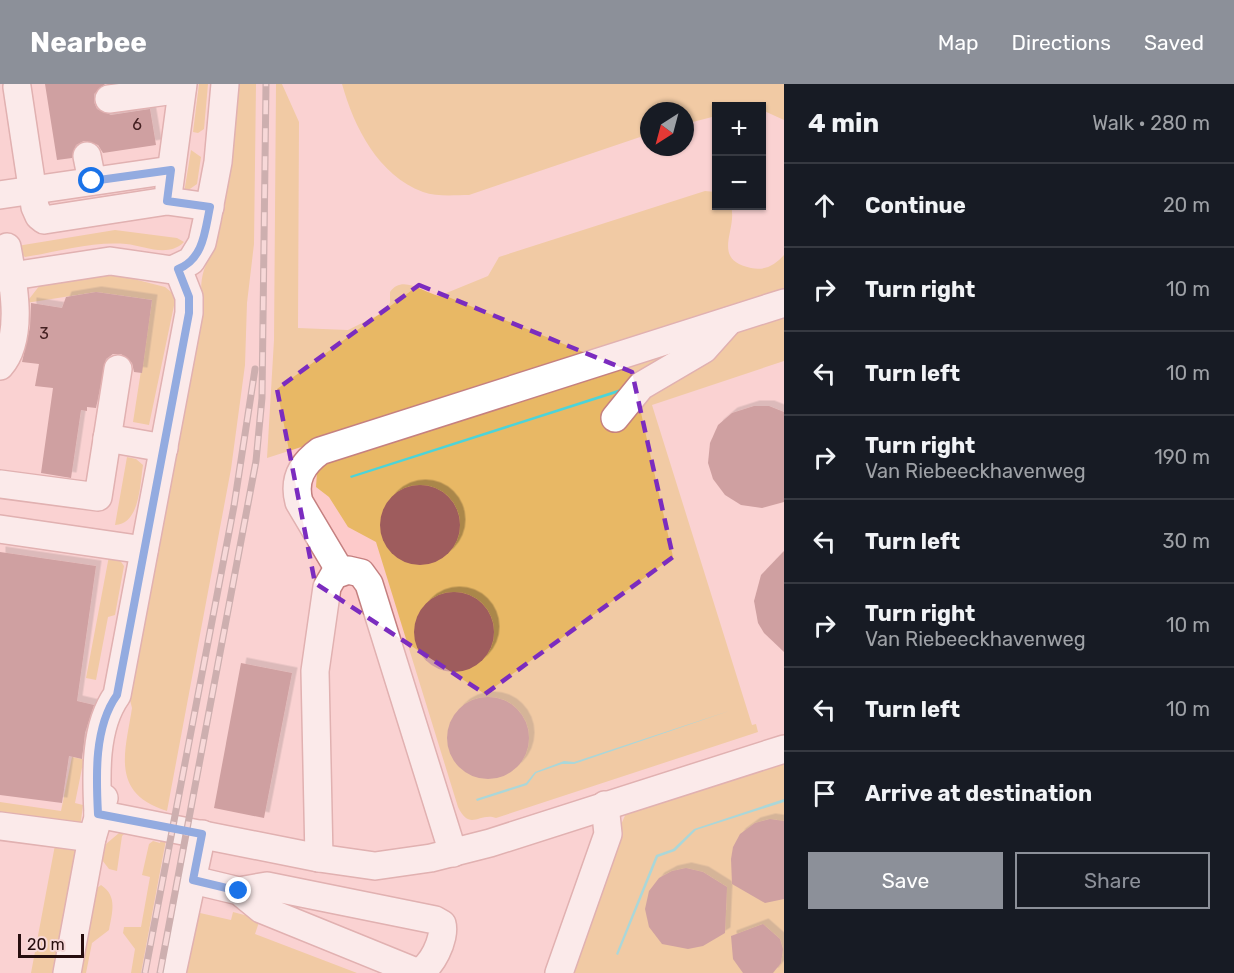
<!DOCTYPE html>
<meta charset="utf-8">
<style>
body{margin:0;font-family:Rubik,sans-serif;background:#242831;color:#f1f3f6}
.controls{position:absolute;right:18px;top:18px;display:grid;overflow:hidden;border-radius:0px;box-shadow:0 2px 4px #0004}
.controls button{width:54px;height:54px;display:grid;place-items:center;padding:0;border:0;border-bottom:2px solid #363941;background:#171b24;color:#f1f3f6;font:30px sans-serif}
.compass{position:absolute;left:640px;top:18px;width:54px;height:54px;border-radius:50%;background:#171b24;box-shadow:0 2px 4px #0004;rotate:216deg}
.scale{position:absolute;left:18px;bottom:15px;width:66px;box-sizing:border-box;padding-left:6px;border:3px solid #260d0e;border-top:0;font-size:16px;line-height:21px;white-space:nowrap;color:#260d0e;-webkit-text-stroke:4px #f7d8d8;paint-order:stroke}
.stop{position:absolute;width:18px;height:18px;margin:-14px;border:4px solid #1a73e8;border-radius:50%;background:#fff}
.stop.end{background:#1a73e8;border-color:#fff;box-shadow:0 2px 6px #0008}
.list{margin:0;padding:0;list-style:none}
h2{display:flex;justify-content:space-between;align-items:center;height:78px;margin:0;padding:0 24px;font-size:26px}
h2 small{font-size:20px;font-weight:400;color:#9ea1a6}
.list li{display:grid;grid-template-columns:39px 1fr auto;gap:18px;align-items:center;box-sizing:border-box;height:84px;padding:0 24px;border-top:2px solid #363941}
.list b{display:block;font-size:22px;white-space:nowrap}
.list p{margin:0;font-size:20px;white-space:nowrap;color:#9ea1a6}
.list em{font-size:20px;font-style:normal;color:#9ea1a6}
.actions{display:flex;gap:12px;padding:18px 24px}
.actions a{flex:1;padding:14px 0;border:2px solid #8c9099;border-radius:0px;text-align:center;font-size:21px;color:#8c9099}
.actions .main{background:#8c9099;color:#fff}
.icon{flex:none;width:33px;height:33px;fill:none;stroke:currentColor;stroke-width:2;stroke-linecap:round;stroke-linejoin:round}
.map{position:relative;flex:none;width:784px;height:889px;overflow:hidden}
header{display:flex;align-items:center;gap:36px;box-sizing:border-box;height:84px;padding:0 30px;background:#8c9099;color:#fff}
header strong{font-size:28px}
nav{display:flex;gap:33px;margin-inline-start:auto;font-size:21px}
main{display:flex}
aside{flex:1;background:#171b24}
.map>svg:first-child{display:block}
</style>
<header>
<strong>Nearbee</strong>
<nav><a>Map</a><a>Directions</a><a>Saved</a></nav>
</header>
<main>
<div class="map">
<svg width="784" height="889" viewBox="0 0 784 889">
<defs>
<filter id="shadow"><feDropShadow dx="5.5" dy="-5.5" stdDeviation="0" flood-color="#0004"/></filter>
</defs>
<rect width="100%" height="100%" fill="#f7d8d8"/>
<path fill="#fdcaca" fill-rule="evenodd" d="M0,0H784V889H0ZM716,22H762V122H716ZM649,27H685V63H649Z"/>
<g fill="#e8b865">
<polygon points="199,0 208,0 204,45 198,49 193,48"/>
<path d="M237,0H256L254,160L247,219L245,281L231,385L167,727C110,709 125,669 132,624L130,616L202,218C198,185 209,181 216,151Z"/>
<path d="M276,0H282L299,38L298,244L348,246L380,230L390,219V208C402,190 423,208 439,212L488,192L499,173L705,107L716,108V122H731C738,146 710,175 751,184C765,187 775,181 784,171V208L267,374L274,256Z"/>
<path d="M342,0H784V36L762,26V22H716V32L685,40V27H649V50L469,111C455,111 437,113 423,108C378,91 354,43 342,0Z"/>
<polygon points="191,66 201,73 197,100 184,109"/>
<path d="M115,146L177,154L184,158C168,174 145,162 126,160C93,157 57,168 25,173L19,168L17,162Z"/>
<polygon points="110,189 165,203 176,212 149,341 133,338 152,216 96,208 26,219 40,201"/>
<path d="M784,227V277L652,321L752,641L756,640L758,648L496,734C479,728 470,748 458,723L376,458L348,443L329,413L316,403L317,388L323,376Z"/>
<path d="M127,373L136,375L143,381C140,400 140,440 115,441Z"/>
<polygon points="109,472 119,475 124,482 115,531 108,533 96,596 86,594"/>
<polygon points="72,673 87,676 85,685 82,684 75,719 83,721 80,744 0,735 0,718 61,727"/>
<polygon points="784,673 784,889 566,889 613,759 627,727"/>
<polygon points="119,749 125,749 122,752 117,787 109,785 102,776 106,760"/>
<polygon points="161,755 166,756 141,889 131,889 135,865 123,849 124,843 141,843 150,793 142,791 149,760 153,757 160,759"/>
<polygon points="55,761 76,764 52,889 31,889"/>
<path d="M101,801C118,812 112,829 109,846L92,859L86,889H81L97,804Z"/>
<polygon points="233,828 260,835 255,850 357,889 179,889 200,829 231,836"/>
</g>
<g fill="#4cd4d9">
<polygon points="636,300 636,303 351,394 350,392"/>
<polygon points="729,627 574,680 562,680 536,689 527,701 477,717 476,715 526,699 535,688 564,677 574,678"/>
<polygon points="784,715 784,718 696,746 675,767 658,773 618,871 616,870 656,771 673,765 694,745"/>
</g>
<g fill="#9e5c5d" filter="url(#shadow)">
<polygon points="45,0 105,0 94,10 94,18 97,25 111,31 150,25 156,61 103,69 98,61 84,57 76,61 72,74 57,76"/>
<polygon points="96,208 152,216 142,289 134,288 132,279 121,270 113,270 106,275 96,324 87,323 87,327 81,326 71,394 41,389 53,304 35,302 39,280 22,278 30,243 31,219 62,224 66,213"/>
<polygon points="754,322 769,322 784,328 784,418 762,424 741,421 725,411 713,395 708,379 710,359 718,341 732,329"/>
<circle cx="420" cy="441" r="40"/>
<polygon points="784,467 784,568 764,549 758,539 754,517 761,491"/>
<polygon points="0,468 96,482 77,617 94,621 85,649 82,675 69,672 62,719 0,711"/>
<circle cx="454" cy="548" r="40"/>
<polygon points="241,579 292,589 264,734 214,724"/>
<circle cx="488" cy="654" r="41"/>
<polygon points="770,735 784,737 784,815 765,819 732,800 731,775 733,763 740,750 755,739"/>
<polygon points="686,784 703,788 727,803 725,849 703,862 688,865 662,860 649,843 645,825 649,807 659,794 672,787"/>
<polygon points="763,840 780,855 783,865 781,879 773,889 743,889 733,875 731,852"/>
</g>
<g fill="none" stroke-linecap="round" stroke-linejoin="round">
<defs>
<g id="minor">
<polyline points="17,3 35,123 39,132 44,136 167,117 210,123"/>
<polyline points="109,15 182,5"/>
<polyline points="87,72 92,97"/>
<polyline points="169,104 183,0"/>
<polyline points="0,111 171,86"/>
<polyline points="0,194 110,177 172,186 191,177 202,159 207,136 218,78 225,0"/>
<path d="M0,282C25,254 13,197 7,163"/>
<polyline points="615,334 641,302 704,265 729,237"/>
<polyline points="107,354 164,364"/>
<polyline points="0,400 98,413 118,285"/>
<polyline points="0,445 144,466"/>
<path d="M340,487L299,418C293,396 302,380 320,367L784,219"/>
<polyline points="98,730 319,774 375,782 431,774 490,759 784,665"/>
<path d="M98,730C96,692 94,643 117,611L189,229V213L178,185"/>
<polyline points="0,742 92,754"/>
<polyline points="319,774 315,587 327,503 334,491 348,486 361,489 369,500 453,769"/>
<path d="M193,796L239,807L267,802L435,836L442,840C446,853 431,887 416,888L261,825L239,807"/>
<polyline points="67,889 92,754 104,714"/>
<polyline points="172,889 202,750"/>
<polyline points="559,889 608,750 605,721"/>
</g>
</defs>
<use href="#minor" stroke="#c58080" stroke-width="30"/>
<use href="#minor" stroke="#fff" stroke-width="27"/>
<defs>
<g id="rail">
<polyline points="145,889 234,422 255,285"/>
<polyline points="160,889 256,377 262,314 266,0"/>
</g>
</defs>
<use href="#rail" stroke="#997d7d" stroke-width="7"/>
<use href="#rail" stroke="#f7d8d8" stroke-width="4.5" stroke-dasharray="14" stroke-linecap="butt"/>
</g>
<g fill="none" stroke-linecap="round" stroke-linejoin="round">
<path stroke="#1a73e8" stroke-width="8" d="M92,97L171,86L167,117L210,123C205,146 204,175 178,185L189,213V229L117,611C94,643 96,692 98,730L202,750L193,796L239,807"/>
</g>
<path d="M0 0H784V889H0ZM419,201L632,288L673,473L485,610L315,499L277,305Z" fill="#f7d8d8" fill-opacity=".55" fill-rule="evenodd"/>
<path fill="none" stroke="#7b2cbf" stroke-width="4.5" stroke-dasharray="12 8" stroke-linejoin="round" d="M419,201L632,288L673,473L485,610L315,499L277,305Z"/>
<g text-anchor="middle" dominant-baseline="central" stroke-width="4.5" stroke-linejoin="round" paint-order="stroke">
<g font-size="16" fill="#442122">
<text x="137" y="40">6</text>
<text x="44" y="249">3</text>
</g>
</g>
</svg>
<div class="controls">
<button>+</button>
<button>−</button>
</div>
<svg class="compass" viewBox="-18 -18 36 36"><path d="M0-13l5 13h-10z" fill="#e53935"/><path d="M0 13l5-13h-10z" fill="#9ea1a6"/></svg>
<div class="scale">20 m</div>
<div class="stop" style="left:92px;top:97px"></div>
<div class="stop end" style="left:239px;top:807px"></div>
</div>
<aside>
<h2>4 min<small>Walk · 280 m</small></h2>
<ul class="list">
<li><svg class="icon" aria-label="ahead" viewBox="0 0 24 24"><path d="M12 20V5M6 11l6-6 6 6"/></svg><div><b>Continue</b></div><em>20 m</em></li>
<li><svg class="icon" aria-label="right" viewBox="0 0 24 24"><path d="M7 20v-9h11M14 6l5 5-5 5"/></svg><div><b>Turn right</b></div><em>10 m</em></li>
<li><svg class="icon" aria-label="left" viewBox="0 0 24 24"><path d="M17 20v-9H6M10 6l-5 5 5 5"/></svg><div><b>Turn left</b></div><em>10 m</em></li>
<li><svg class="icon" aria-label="right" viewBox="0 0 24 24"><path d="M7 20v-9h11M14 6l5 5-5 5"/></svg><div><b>Turn right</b><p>Van Riebeeckhavenweg</p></div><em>190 m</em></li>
<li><svg class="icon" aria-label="left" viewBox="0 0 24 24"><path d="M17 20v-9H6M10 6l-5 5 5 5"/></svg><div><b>Turn left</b></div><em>30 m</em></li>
<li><svg class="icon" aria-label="right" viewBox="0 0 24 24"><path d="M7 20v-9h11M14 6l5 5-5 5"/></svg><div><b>Turn right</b><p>Van Riebeeckhavenweg</p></div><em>10 m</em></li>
<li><svg class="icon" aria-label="left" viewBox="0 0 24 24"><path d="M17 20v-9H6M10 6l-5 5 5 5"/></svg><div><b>Turn left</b></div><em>10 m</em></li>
<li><svg class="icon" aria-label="arrive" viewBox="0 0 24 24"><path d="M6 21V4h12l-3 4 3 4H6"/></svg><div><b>Arrive at destination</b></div></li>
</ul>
<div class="actions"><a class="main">Save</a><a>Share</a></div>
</aside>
</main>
